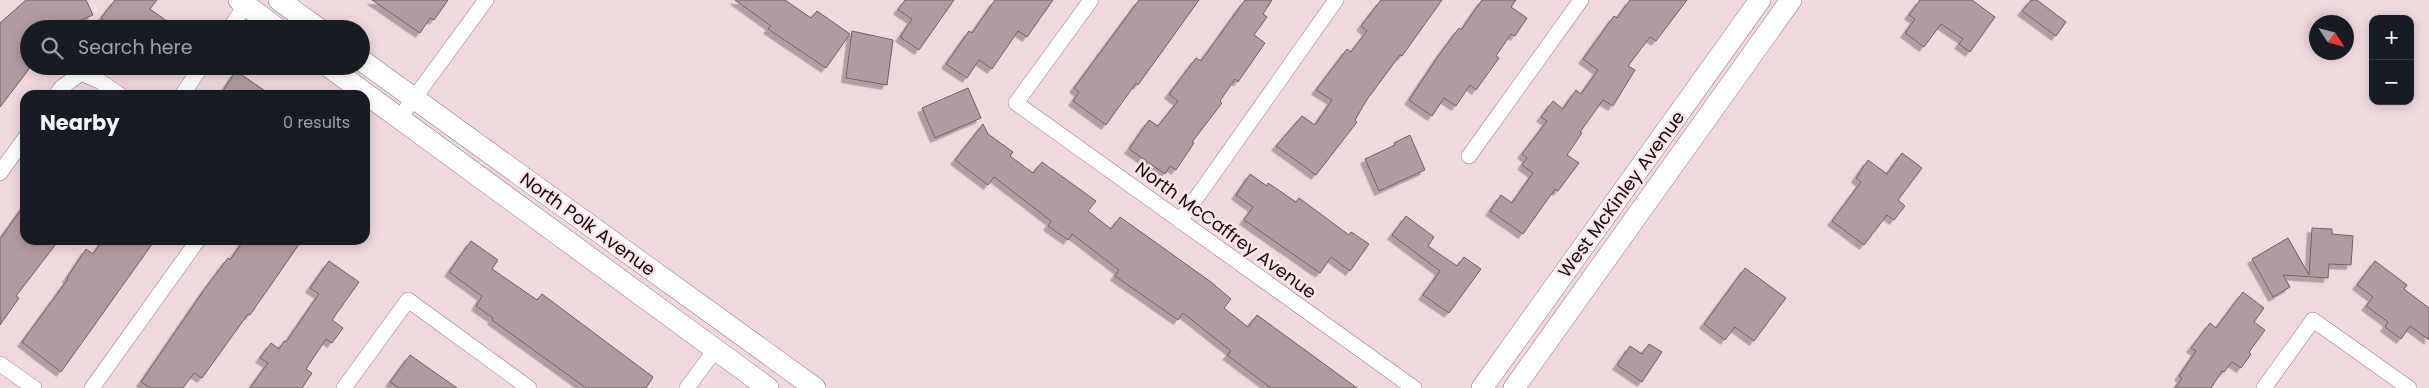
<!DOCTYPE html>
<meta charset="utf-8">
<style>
body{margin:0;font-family:Poppins,sans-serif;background:#20242c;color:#f1f3f6}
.controls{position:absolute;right:15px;top:15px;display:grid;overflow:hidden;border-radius:10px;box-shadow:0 2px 12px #0003}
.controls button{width:45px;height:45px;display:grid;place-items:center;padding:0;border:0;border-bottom:1px solid #363941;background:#171b24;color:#f1f3f6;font:25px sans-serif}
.compass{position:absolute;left:2309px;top:15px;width:45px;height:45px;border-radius:50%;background:#171b24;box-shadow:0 2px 12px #0003;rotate:126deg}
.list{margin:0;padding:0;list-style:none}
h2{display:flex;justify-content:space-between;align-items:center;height:65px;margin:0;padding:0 20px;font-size:21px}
h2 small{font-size:16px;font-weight:400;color:#9ea1a6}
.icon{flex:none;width:28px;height:28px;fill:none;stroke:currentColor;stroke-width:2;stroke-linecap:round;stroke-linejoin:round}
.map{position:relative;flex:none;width:2429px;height:388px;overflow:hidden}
.search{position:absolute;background:#171b24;box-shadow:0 2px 12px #0003;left:20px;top:20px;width:350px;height:55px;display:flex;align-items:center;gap:12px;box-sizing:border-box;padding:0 18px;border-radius:28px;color:#9ea1a6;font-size:19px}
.panel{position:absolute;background:#171b24;box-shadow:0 2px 12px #0003;left:20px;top:90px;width:350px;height:155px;border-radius:15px}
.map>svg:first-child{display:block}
</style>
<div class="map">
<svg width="2429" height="388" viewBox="0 0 2429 388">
<defs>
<filter id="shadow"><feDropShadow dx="-4.5" dy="4.5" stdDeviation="0" flood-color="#0004"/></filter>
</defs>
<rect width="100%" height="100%" fill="#f1d8dd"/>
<g fill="#b29ba0" stroke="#735e62" filter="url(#shadow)">
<polygon points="26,0 86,0 93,15 61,29 29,29 29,69 0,107 0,23"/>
<polygon points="115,0 157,0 150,9 178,29 115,29 101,18"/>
<polygon points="372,0 448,0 434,20 430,18 420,33"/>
<polygon points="735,0 785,0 811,18 817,11 850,34 826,68 768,29 771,26"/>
<polygon points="905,0 954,0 919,50 900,37 912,19 898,10"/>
<polygon points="995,0 1053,0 1027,37 1018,31 992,69 979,60 967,78 946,64 969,31 972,33"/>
<polygon points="1139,0 1199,0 1138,85 1136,83 1106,125 1073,101 1079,92 1074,88"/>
<polygon points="1245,0 1272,0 1263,14 1267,17 1254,35 1265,43 1238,82 1235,79 1220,101 1222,103 1192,142 1194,143 1176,170 1170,166 1165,174 1129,149 1149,120 1158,126 1178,101 1169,94 1196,58 1201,61"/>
<polygon points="1381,0 1442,0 1402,56 1400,55 1366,101 1355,120 1357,122 1316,175 1276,146 1302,116 1315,125 1332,100 1316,90 1347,49 1351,52 1367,31 1361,26"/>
<polygon points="1482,0 1516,0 1511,7 1527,18 1515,36 1511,34 1496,56 1499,58 1476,90 1470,85 1456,106 1444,98 1432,116 1409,100 1439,55 1459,28 1461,30"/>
<polygon points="1630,0 1687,0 1656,41 1650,37 1628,66 1635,70 1613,106 1603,100 1580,132 1582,133 1567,155 1579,163 1558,191 1555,189 1523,234 1490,211 1501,195 1512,203 1533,173 1522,165 1527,158 1522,154 1547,121 1541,117 1553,101 1563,109 1576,90 1581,94 1598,70 1583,59 1614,16 1617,18"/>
<polygon points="1920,0 1972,0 1995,17 1970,52 1959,44 1963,39 1941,24 1924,47 1905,33 1915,19 1909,15"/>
<polygon points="2031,0 2037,0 2066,22 2056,36 2022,11"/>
<polygon points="852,31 893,40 887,85 846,78"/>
<polygon points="236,71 271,95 220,95"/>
<polygon points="968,88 981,118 935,138 922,108"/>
<polygon points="983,124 988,134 1013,152 1010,156 1033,173 1042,162 1096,201 1088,211 1111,229 1120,217 1211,282 1231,299 1224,308 1248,327 1257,315 1357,388 1271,388 1227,355 1231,351 1183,313 1178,320 1115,276 1119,270 1072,234 1068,240 1048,226 1051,221 994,177 988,185 955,160"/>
<polygon points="1410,135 1425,170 1379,191 1365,159 1395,145 1394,143"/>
<polygon points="1902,153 1922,168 1898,200 1905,206 1894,220 1887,215 1864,245 1832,221 1861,182 1856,178 1868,160 1887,174"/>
<polygon points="1250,174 1267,186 1268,183 1296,202 1299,198 1349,235 1351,232 1369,244 1350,271 1331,257 1320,273 1244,220 1253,207 1236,195"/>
<polygon points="25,204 25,240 59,240 16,296 19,298 0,325 0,239"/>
<polygon points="1406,216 1434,237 1428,246 1457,266 1464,257 1481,269 1449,313 1423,295 1440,271 1392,235"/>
<polygon points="2312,228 2332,229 2332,234 2353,236 2351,265 2329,264 2328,278 2283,275 2290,287 2273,297 2252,259 2288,238 2309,275"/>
<polygon points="103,240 155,240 61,372 22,342 68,279 67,278 86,249 93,254"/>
<polygon points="244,240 302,240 250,315 248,314 202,378 194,373 183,388 150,388 141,382 204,290 228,258 230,260"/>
<polygon points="471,241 498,260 492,269 537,300 542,294 653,377 646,388 586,388 492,320 493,318 476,306 482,296 449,272"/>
<polygon points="329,261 359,282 332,320 343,328 332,343 326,339 306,369 312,373 302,388 250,388 268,363 260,358 271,343 279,349 284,341 286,342 319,294 310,288"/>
<polygon points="2375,261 2407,285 2404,289 2429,308 2429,340 2410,326 2401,339 2385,327 2388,322 2366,306 2373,297 2357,285"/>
<polygon points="1745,268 1786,298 1754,341 1735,327 1725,340 1704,324"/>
<polygon points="2243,292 2264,308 2254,322 2265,330 2249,352 2251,354 2241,368 2232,362 2224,372 2222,371 2211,388 2175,388 2182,378 2179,376 2196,351 2191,348 2210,323 2216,328"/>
<polygon points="1649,344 1662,352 1642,382 1617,365 1630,346 1642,354"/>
<polygon points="410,355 457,388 399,388 390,382"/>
</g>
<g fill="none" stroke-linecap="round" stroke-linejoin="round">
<defs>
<g id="street">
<polyline points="1091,0 1016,103 1414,388"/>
<polyline points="229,29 246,5"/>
<polyline points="56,95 61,88 81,73 101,82 120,95"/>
<polyline points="182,95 202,66"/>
<polyline points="399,119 486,0"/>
<polyline points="1469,156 1581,0"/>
<polyline points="0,173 25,138"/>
<polyline points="1180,221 1336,0"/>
<polyline points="0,364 34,388"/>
<polyline points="92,388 198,240"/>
<polyline points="344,388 408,300 529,388"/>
<polyline points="687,388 715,350"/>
<polyline points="2264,388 2313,320 2409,388"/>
</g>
<g id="secondary">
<polyline points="239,0 278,29"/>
<polyline points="279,0 319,29"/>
<polyline points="361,60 815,388"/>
<polyline points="328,66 768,388"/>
<polyline points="1482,388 1760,0"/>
<polyline points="1514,388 1791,0"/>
</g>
</defs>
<use href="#street" stroke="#927c81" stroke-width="16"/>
<use href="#secondary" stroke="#927c81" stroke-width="22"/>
<use href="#street" stroke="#fff" stroke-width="15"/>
<use href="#secondary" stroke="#fff" stroke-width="21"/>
</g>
<g text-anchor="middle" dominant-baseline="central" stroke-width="5" stroke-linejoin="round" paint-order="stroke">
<g font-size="18" fill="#140c0e" stroke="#fee5ea">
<text transform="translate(1621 194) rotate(-54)">West McKinley Avenue</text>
<text transform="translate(588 224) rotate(36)">North Polk Avenue</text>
<text transform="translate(1226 230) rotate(36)">North McCaffrey Avenue</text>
</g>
</g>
</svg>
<div class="controls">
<button>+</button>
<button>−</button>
</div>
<svg class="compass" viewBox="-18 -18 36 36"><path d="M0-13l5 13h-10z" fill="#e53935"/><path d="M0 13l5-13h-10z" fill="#9ea1a6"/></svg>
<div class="search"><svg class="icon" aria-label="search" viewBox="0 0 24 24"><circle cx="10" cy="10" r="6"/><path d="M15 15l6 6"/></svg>Search here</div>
<section class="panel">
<h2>Nearby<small>0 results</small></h2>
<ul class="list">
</ul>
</section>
</div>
